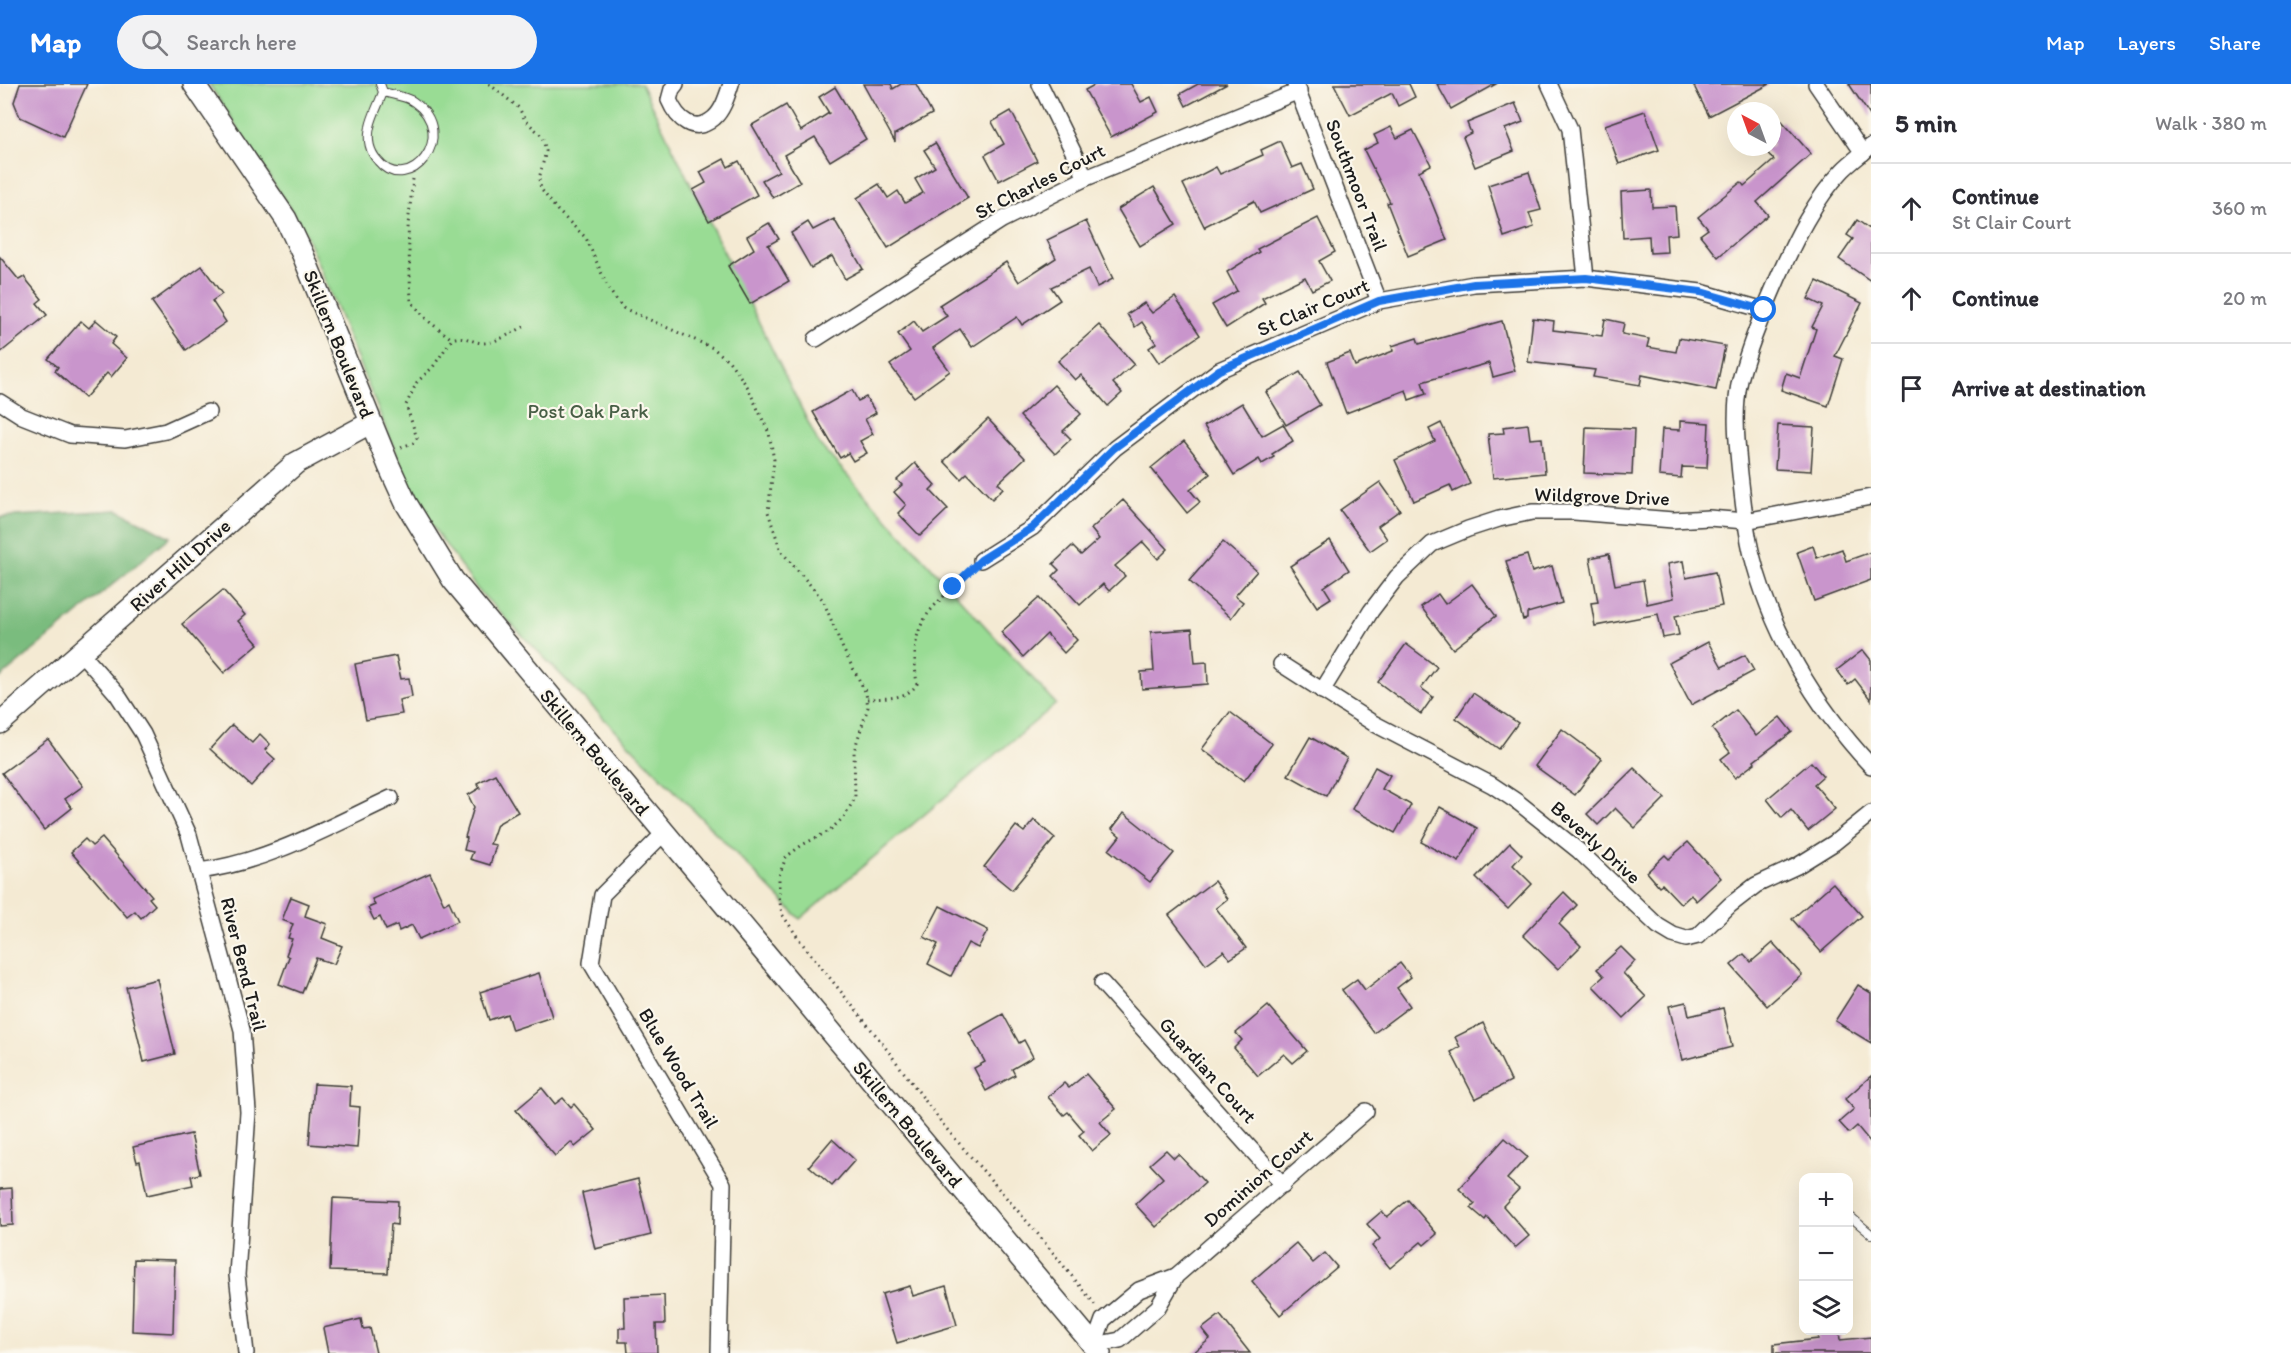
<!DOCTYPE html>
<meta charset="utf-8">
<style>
body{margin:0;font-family:Itim,sans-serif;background:#f2f2f3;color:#2b2b33}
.controls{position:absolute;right:18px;bottom:18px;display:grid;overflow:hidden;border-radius:12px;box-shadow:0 6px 24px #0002}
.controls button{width:54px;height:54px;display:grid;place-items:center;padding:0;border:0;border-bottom:2px solid #e1e1e2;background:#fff;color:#2b2b33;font:30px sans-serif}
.compass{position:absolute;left:1727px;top:18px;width:54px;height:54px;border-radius:50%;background:#fff;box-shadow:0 6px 24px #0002;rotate:319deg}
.stop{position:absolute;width:18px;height:18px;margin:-14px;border:4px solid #1a73e8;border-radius:50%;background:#fff}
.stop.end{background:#1a73e8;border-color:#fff;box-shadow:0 2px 6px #0008}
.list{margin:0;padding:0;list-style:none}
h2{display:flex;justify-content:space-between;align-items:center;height:78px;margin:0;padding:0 24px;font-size:26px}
h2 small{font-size:20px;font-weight:400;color:#7c7c81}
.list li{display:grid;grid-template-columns:39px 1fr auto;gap:18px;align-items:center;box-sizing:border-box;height:90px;padding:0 24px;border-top:2px solid #e1e1e2}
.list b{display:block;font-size:22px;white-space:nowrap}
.list p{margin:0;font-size:20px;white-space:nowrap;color:#7c7c81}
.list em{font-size:20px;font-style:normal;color:#7c7c81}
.icon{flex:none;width:33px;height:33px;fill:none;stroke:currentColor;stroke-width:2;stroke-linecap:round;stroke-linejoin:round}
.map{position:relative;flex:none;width:1871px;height:1269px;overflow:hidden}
header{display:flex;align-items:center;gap:36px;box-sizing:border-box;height:84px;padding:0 30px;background:#1a73e8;color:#fff}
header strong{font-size:28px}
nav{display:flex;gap:33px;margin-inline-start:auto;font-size:21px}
.search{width:420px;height:54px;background:#f2f2f3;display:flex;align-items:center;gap:15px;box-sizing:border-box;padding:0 21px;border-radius:33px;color:#7c7c81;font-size:22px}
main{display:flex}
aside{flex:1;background:#fff}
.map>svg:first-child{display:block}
</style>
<header>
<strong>Map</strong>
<div class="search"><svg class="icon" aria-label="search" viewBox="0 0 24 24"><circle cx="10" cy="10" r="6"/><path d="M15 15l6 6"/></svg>Search here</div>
<nav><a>Map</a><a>Layers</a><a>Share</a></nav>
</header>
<main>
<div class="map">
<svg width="1871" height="1269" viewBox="0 0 1871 1269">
<rect width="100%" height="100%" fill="#fbf7ec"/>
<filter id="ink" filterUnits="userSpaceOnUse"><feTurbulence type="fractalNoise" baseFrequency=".0167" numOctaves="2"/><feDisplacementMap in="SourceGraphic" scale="12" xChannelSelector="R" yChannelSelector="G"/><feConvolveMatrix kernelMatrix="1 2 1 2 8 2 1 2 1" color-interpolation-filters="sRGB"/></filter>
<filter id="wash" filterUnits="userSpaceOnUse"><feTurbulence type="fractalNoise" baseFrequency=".008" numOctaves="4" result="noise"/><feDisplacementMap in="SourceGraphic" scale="24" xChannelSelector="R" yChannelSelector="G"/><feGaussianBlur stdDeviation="1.35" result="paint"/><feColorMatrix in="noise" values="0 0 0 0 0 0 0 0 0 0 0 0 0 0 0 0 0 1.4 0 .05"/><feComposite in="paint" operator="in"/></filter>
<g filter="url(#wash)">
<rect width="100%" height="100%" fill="#f4ead3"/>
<polygon fill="#99dc94" stroke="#5a7c58" stroke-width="1.5" points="209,0 641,0 819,360 1056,620 800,835 477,505 418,422 304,146"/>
<polygon fill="#7abc7e" stroke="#4b6c4d" stroke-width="1.5" points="118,426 170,453 0,594 0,433"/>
<g id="blocks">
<g fill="#c995cc">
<polygon points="20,0 87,0 63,53 20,33 14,18"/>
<polygon points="863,0 891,0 893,5 901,0 916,0 932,30 895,50 895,58"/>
<polygon points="1096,0 1131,0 1141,18 1151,13 1158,28 1111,53 1085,6"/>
<polygon points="1198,0 1227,0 1186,22 1180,10"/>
<polygon points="1334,0 1409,0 1415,13 1398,22 1392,9 1350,31"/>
<polygon points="1437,0 1496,0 1451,25"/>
<polygon points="1693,0 1770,0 1709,32"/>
<polygon points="1849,0 1871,0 1871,33"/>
<polygon points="835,3 866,55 830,77 815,53 784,71 800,98 773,114 762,96 779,87 752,41 786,21 801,47 829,29 819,13"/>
<polygon points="1515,19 1523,38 1505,45 1514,67 1475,83 1463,53 1471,49 1467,39"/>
<polygon points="1011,27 1037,77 999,97 985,71 1004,60 992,38"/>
<polygon points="1645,27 1659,66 1619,80 1605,41"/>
<polygon points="1782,37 1811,70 1757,118 1768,131 1718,173 1700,151 1708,145 1698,133 1741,98 1744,102 1774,76 1762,63 1772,63 1772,46"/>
<polygon points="1391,43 1397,54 1413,46 1431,81 1419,87 1447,156 1408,172 1387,119 1390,118 1364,66 1378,59 1374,51"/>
<polygon points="1280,57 1292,84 1302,80 1313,105 1260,129 1254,117 1205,142 1205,144 1183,100 1216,83 1220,90 1263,71 1261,66"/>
<polygon points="935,59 968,114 888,164 857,114 879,100 888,114 898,107 905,119 923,109 915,95 935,83 924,66"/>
<polygon points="724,75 728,83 739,77 757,111 709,137 693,106 706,99 700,88"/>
<polygon points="1529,88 1541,126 1529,129 1534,143 1504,153 1488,101"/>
<polygon points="1154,103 1176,140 1140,162 1118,125"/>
<polygon points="1651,106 1652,123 1675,122 1677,150 1666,151 1667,168 1650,169 1649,152 1623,154 1621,108"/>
<polygon points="1318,134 1335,168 1319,177 1330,197 1312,206 1305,193 1262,214 1265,219 1226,244 1212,221 1237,207 1227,188 1259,168 1257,165"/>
<polygon points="834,135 863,185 845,195 832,172 811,184 791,149 808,138 813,146"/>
<polygon points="1857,136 1871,146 1871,197 1839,175 1853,155 1847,151"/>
<polygon points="1086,137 1113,195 1097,203 1089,185 1051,203 1060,216 1022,241 1017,233 972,263 960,245 933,264 950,287 914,313 890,281 910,267 898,250 914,237 922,248 947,232 939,221 1006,178 1019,198 1056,174 1047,156"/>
<polygon points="769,139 779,155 768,161 789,197 750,220 728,182 754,165 747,152"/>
<polygon points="0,173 19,196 24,193 42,215 37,219 47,231 0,269"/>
<polygon points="202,182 222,210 212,217 226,238 186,266 152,218"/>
<polygon points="1817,197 1862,219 1835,272 1843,275 1828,322 1781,306 1786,289 1800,294 1816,245 1812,243 1823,222 1808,215"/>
<polygon points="1175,213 1200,251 1159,279 1149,264 1156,259 1142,238 1135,243 1127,230 1144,219 1152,229"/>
<polygon points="1533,234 1554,237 1553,246 1602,252 1605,235 1624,239 1622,250 1649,255 1647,263 1676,268 1679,254 1725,262 1716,306 1642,291 1640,301 1593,293 1595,286 1528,278"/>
<polygon points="96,236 116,253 111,260 127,274 111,293 107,289 85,314 55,287 58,283 48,275 81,237 89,244"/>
<polygon points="1502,237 1515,287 1493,293 1489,279 1422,298 1426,310 1409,316 1406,306 1346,329 1327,278 1350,269 1355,282 1393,267 1392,262 1417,254 1419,260"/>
<polygon points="1099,241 1134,280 1113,299 1122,309 1108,322 1081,291 1075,296 1058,277"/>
<polygon points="1300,288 1320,321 1286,341 1266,308"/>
<polygon points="1054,301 1081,330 1063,347 1071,355 1055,370 1020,332"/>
<polygon points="852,306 858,317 866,313 876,329 865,335 873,350 860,357 867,369 853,377 848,369 840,374 813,328"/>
<polygon points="1242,319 1262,352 1283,340 1293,357 1272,370 1274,373 1262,380 1259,375 1234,391 1204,342"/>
<polygon points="988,335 1025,374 998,399 1003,404 992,415 967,389 961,395 944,377"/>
<polygon points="1680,337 1709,339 1707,384 1682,383 1681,394 1659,392 1662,345 1680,346"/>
<polygon points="1441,339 1470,400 1453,408 1450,401 1414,417 1395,376 1435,357 1429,345"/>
<polygon points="1528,340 1530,355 1542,354 1545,389 1493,394 1488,350 1504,349 1503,343"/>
<polygon points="1778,341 1814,343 1811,387 1775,385"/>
<polygon points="1586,343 1634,345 1632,391 1584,389"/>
<polygon points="1184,357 1210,390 1190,406 1200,418 1187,429 1151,384"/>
<polygon points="915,379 935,401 930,406 948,425 920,452 898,429 906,421 894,408 902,401 897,396"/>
<polygon points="1380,398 1400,426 1378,442 1387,455 1370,467 1340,426"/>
<polygon points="1123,416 1168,465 1158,475 1143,458 1115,482 1125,492 1109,507 1103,500 1080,521 1053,492 1059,486 1053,480 1072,462 1081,471 1099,455 1091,445"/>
<polygon points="1330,456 1349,486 1324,503 1331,514 1317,523 1290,482"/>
<polygon points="1223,458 1257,487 1235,512 1243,518 1231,534 1189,497"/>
<polygon points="1813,462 1817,474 1842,465 1846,477 1871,468 1871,496 1814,517 1797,468"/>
<polygon points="1609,470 1615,501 1643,496 1647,520 1674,514 1667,480 1683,477 1686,494 1715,488 1722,522 1675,532 1679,551 1663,554 1658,530 1595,542 1591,519 1598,518 1590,474"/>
<polygon points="1527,471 1532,488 1552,482 1562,519 1527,529 1527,535 1523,536 1506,477"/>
<polygon points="1472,500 1496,532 1453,565 1421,523 1438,510 1445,520"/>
<polygon points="223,506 245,531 238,537 258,560 224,589 182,540"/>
<polygon points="1039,514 1077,556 1064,569 1047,550 1023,573 1001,548"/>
<polygon points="1192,545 1195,579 1207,578 1208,600 1142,605 1141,588 1154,587 1151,548"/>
<polygon points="1708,558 1722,583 1745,571 1754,587 1691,621 1669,579"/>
<polygon points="1406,560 1437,583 1421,604 1433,613 1421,630 1378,598"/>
<polygon points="1863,566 1871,576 1871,616 1855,595 1848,601 1837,586"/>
<polygon points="396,572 401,595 409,594 412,613 399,616 402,630 366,636 355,580"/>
<polygon points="1473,609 1518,639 1499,665 1456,634"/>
<polygon points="1736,626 1756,652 1780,633 1792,648 1754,677 1755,679 1735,694 1721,675 1730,668 1712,645"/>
<polygon points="1230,628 1272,660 1244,697 1202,665"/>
<polygon points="232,641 252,659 260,650 270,660 265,666 275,675 251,702 210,665"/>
<polygon points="1562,645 1602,675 1575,711 1535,682"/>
<polygon points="1310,653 1347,674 1326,712 1288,691"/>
<polygon points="48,655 83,702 65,715 72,724 44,746 2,689"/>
<polygon points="1811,678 1823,692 1814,700 1835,725 1808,747 1791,726 1782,734 1767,715"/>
<polygon points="1375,683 1390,691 1382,705 1411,721 1395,749 1352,725"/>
<polygon points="1634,684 1665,714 1635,744 1615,724 1598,741 1587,730"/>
<polygon points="495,690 518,728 497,740 490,760 496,761 490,781 470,775 473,768 464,766 467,754 465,753 474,723 468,711 480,704 477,699"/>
<polygon points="1440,723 1477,744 1459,778 1421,758"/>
<polygon points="1124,729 1174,769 1150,798 1109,766 1120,752 1112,745"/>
<polygon points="1034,736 1055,754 1012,806 984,783 1016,742 1024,748"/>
<polygon points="102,754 152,812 149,814 155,821 141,834 135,827 127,833 71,768 85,755 92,762"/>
<polygon points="1688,758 1721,794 1696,817 1691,811 1681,820 1662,800 1659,802 1647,788 1665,771 1669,775"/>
<polygon points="1510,759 1522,771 1513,781 1532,800 1508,825 1476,794"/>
<polygon points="430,789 444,820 449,817 458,837 419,855 412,841 399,847 397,841 386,846 380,833 374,836 368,824 375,821 372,815"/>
<polygon points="1214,797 1227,815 1216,824 1246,864 1230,875 1224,867 1206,880 1169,831"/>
<polygon points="1833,799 1862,832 1821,868 1792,835"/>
<polygon points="1564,808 1577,821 1559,840 1581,862 1558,885 1523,851"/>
<polygon points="291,813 309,820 305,832 327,840 322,854 342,862 334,880 316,874 302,909 279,900 289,873 286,871 292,855 288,854 293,840 282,836"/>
<polygon points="940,822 988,846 978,864 968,859 951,892 928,880 938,860 924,853"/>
<polygon points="1773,859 1802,891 1767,922 1731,881 1744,870 1751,878"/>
<polygon points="1621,863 1635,877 1623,889 1646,913 1624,934 1593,902 1604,892 1597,885"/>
<polygon points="1400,879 1411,893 1397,904 1410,922 1374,949 1342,906 1357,895 1365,906"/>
<polygon points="539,889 552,933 512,946 507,930 489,936 480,908"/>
<polygon points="157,895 175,970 144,978 126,903"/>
<polygon points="1858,901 1871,909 1871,959 1835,937"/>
<polygon points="1686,918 1689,932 1723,924 1732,963 1682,976 1669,922"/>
<polygon points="1268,922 1307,967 1293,979 1284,970 1258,992 1234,964 1242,956 1236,949"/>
<polygon points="1003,930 1019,959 1024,956 1033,973 1012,985 1015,991 986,1007 974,984 985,978 969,949"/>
<polygon points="1483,939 1511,997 1475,1015 1451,968 1460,963 1455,953"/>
<polygon points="1086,990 1116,1025 1100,1038 1111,1051 1092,1067 1079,1051 1084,1047 1068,1028 1064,1031 1048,1013 1064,999 1069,1004"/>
<polygon points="1871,992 1871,1059 1857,1042 1849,1049 1839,1038 1854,1025 1845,1015"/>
<polygon points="314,1000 351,1002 350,1022 360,1023 357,1064 309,1060"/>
<polygon points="542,1004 555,1020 563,1014 571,1023 574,1020 596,1046 575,1063 571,1058 555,1072 516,1026"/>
<polygon points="191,1050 200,1090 191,1092 193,1101 147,1111 140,1077 137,1078 133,1063"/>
<polygon points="1505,1054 1527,1073 1507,1095 1519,1105 1503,1122 1529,1152 1515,1164 1487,1133 1485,1136 1471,1124 1475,1120 1459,1105"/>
<polygon points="832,1055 855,1076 832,1102 809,1082"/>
<polygon points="1166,1066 1174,1074 1178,1070 1205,1099 1156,1143 1135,1120 1163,1094 1150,1080"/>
<polygon points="638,1095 651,1151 595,1165 582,1109"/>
<polygon points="12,1104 13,1141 0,1142 0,1105"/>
<polygon points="333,1114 398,1117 397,1141 391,1140 388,1189 330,1187"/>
<polygon points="1408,1116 1437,1150 1424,1161 1421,1158 1390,1184 1372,1162 1380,1155 1367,1140 1382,1127 1387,1133"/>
<polygon points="1296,1159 1313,1179 1325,1169 1337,1183 1280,1231 1252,1197"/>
<polygon points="134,1175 175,1176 173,1249 132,1247"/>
<polygon points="910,1202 913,1212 946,1202 957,1241 897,1259 882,1210"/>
<polygon points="664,1211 665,1240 656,1240 657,1269 628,1269 627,1258 619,1258 619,1244 625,1244 624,1213"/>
<polygon points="1220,1231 1250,1269 1193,1269 1210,1255 1202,1245"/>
<polygon points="361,1235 363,1245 370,1244 376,1269 328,1269 323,1244"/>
<polygon points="1817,1246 1839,1246 1840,1256 1871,1253 1871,1269 1774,1269 1774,1260 1818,1255"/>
</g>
</g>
</g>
<g filter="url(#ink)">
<use href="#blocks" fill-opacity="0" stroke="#3c3b37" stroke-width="1.5"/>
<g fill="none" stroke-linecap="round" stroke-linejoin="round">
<defs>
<g id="lane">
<path d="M380,0L383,8C379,20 372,32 370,43C367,56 370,68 378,77C408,114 461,51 414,18C406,12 393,11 383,8"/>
<polyline points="1848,1134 1852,1134 1871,1150"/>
</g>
<g id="street">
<path d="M676,0L672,5L669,16C677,35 694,51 714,34C723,26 727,12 731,0"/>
<polyline points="1040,0 1086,94"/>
<polyline points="1295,0 1379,217"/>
<polyline points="1549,0 1570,45 1586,194"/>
<polyline points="1816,0 1863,69"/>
<path d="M1871,62C1862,70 1852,77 1843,86C1814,116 1795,156 1778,194C1764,226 1749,261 1740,296C1733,326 1737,359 1740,390C1743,416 1745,441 1751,467C1770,547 1815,622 1871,682"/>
<polyline points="816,255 1002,136 1086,94 1299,7"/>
<polyline points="0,318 22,332 70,351 125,355 166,347 208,328"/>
<polyline points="981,476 1032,444 1115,364 1219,286 1379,217 1474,200 1586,194 1701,208 1764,226"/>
<polyline points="81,569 117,610 143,650 189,751 242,946 248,1028 237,1191 246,1269"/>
<polyline points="1281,580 1373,639 1492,701 1519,719 1579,767 1658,842 1673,851 1686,855 1698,852 1730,821 1756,801 1797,782 1834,759 1871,729"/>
<polyline points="1322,607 1371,527 1397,493 1432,460 1468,445 1499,435 1532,428 1574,428 1673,436 1709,434 1745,437 1871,413"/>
<polyline points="664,749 602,811 591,879 723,1100 719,1269"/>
<path d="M199,787C268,778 329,743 391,714"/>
<polyline points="1102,899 1283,1101"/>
<polyline points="1094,1261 1120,1256 1158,1223 1176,1192 1366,1027"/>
<polyline points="1094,1261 1103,1236 1139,1206 1176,1192"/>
</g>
<g id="secondary">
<polyline points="194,0 286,135 303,171 389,382 406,419 453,496 1100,1269"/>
<polyline points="0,639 296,379 370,339"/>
</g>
</defs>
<use href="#lane" stroke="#3c3b37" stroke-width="10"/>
<use href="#street" stroke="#3c3b37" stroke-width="18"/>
<use href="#secondary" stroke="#3c3b37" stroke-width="24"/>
<g stroke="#3c3b37" stroke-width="3" stroke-dasharray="1.5 4.5" stroke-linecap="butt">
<polyline points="489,0 519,24 525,36 542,52 546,67 539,95 541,105 557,126 586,154 609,206 623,224 713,264 729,277 747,302 769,349 774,376 768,428 781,467 823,516 843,565 866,609 868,623 854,667 855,714 844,733 829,747 802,761 786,773 779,792 779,813 782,830 801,858 879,955 945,1043 1037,1149 1097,1223"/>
<polyline points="413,95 408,141 411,217 427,236 452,255"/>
<path d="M401,363L413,359L417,354L406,321L417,298L433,283L452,255C466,250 471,259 484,259C499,258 514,247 528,241"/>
<path d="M867,615C884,614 907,616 917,600C908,535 929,528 971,486"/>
</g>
<use href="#lane" stroke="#fff" stroke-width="8"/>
<use href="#street" stroke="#fff" stroke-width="15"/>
<use href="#secondary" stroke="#fff" stroke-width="21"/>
</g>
</g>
<g fill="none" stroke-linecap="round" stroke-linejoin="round" filter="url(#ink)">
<polyline stroke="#1a73e8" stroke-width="8" points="953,503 981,476 1032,444 1114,364 1219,286 1379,217 1474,200 1586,194 1701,208 1764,226"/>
</g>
<g text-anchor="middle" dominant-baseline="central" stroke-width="4.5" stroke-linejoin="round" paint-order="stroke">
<g font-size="20" fill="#1c1c1c" stroke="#fbf7ec">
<text transform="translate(1040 97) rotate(-27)">St Charles Court</text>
<text transform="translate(1357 101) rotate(69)">Southmoor Trail</text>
<text transform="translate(1313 223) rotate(-23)">St Clair Court</text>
<text transform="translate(339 260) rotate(68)">Skillern Boulevard</text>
<text transform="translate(1602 412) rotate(2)">Wildgrove Drive</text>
<text transform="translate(180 481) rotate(-42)">River Hill Drive</text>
<text transform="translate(595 668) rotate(50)">Skillern Boulevard</text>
<text transform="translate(1596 758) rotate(42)">Beverly Drive</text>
<text transform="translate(244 880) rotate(76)">River Bend Trail</text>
<text transform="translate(679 984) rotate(59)">Blue Wood Trail</text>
<text transform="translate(1208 986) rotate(48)">Guardian Court</text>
<text transform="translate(908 1040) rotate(50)">Skillern Boulevard</text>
<text transform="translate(1258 1094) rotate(-41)">Dominion Court</text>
</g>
<g font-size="20" fill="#485f46" stroke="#fbf7ec">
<text x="588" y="327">Post Oak Park</text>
</g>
</g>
</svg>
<div class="controls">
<button>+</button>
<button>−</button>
<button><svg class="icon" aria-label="layers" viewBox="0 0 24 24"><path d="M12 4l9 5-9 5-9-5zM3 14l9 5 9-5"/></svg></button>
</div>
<svg class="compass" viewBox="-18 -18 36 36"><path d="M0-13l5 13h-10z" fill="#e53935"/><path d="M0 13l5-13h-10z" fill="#7c7c81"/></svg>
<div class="stop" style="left:1764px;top:226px"></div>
<div class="stop end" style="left:953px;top:503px"></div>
</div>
<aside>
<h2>5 min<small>Walk · 380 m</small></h2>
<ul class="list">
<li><svg class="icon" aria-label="ahead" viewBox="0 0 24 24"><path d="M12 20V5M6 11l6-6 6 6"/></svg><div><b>Continue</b><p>St Clair Court</p></div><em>360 m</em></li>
<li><svg class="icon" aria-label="ahead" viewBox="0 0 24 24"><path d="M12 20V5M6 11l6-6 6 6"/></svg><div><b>Continue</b></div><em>20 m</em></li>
<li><svg class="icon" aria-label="arrive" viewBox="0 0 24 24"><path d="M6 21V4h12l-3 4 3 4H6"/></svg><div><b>Arrive at destination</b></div></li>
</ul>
</aside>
</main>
